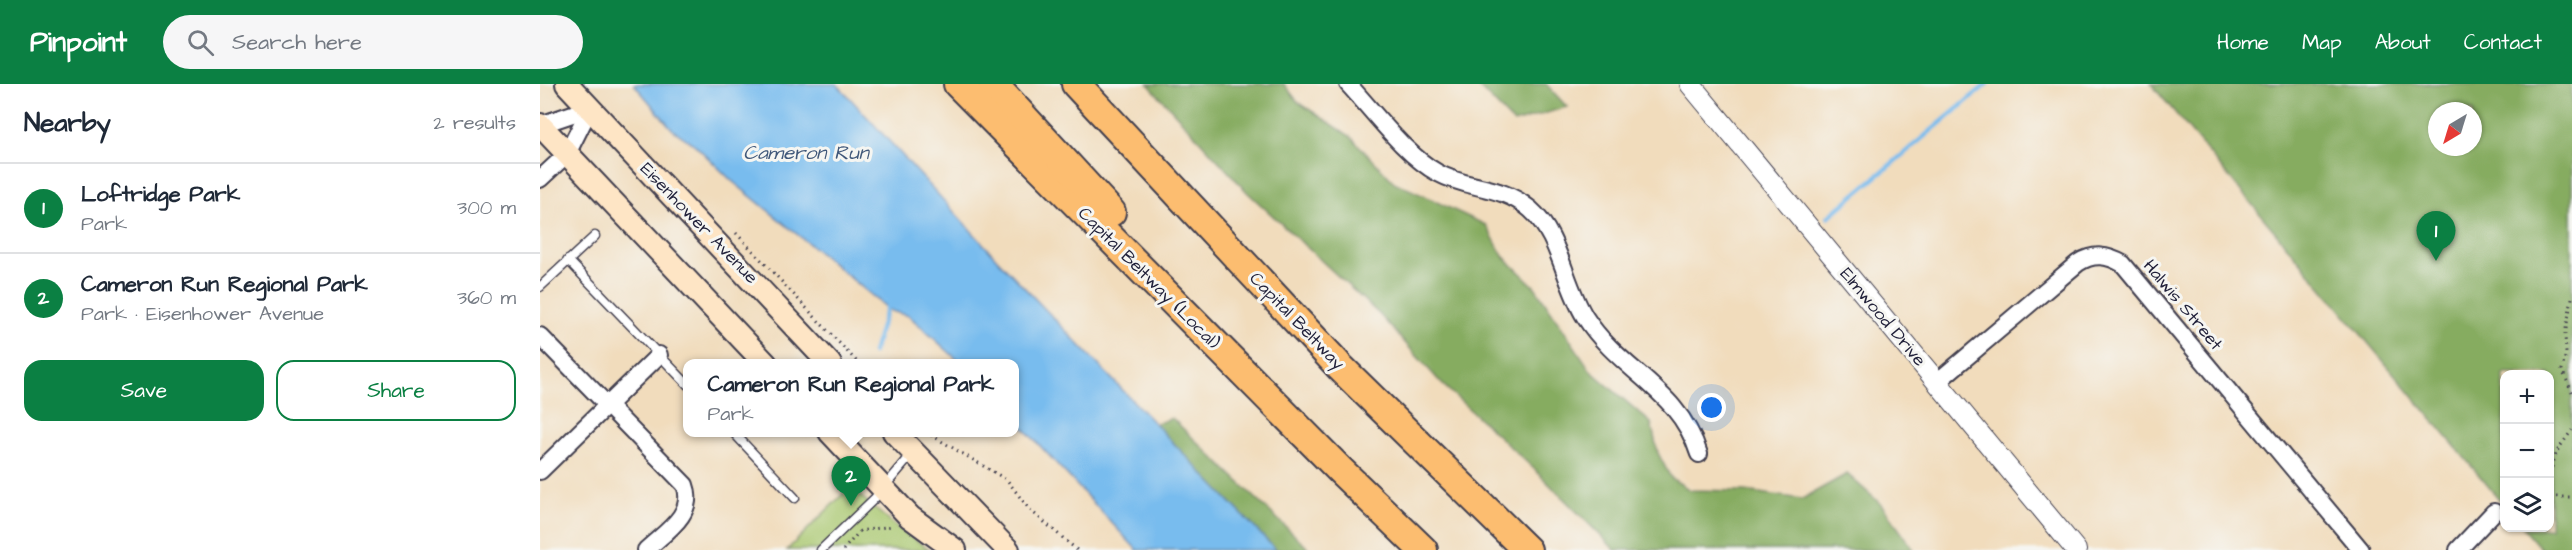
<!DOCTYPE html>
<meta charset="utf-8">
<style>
body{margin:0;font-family:"Architects Daughter",sans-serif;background:#f6f6f7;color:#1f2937}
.controls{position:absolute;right:18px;bottom:18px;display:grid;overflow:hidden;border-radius:12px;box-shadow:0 2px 4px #0004}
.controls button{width:54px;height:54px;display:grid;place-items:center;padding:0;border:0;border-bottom:2px solid #e0e1e3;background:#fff;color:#1f2937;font:30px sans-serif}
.compass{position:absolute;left:1888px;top:18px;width:54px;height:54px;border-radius:50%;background:#fff;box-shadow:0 2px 4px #0004;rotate:218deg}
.you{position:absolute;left:1172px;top:324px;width:21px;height:21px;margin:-15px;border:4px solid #fff;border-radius:50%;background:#1a73e8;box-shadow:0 0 0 9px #1a73e833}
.badge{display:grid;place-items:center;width:39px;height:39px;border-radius:50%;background:#0b8043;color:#fff;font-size:20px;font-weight:700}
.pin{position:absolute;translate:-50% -50px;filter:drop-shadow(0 2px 3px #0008)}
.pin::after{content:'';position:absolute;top:32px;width:21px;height:18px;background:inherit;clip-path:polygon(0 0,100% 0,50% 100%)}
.popup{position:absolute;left:143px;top:275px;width:336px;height:78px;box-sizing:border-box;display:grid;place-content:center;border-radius:12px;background:#fff;filter:drop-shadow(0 2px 4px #0005);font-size:20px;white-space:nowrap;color:#747a83}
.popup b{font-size:22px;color:#1f2937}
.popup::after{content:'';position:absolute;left:50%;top:100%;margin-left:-12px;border:12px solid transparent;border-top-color:#fff}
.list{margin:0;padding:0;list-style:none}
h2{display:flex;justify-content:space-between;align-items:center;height:78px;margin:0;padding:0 24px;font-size:26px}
h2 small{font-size:20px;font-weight:400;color:#747a83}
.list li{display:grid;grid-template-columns:39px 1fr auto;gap:18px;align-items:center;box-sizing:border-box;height:90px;padding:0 24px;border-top:2px solid #e0e1e3}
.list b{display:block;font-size:22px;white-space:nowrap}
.list p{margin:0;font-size:20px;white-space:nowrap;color:#747a83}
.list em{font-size:20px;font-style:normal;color:#747a83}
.actions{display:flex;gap:12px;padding:18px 24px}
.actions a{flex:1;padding:14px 0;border:2px solid #0b8043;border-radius:18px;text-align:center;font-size:21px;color:#0b8043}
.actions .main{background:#0b8043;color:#fff}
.icon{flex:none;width:33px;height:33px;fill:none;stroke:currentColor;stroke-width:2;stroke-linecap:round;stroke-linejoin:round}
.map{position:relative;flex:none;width:2032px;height:466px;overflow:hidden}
header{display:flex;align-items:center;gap:36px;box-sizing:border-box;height:84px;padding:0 30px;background:#0b8043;color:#fff}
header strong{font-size:28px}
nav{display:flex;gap:33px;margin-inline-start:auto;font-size:21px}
.search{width:420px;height:54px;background:#f6f6f7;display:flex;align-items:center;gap:15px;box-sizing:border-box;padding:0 21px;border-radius:33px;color:#747a83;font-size:22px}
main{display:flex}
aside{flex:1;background:#fff}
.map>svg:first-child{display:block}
</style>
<header>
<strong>Pinpoint</strong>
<div class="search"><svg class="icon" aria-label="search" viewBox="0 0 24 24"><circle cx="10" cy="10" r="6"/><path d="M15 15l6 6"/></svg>Search here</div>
<nav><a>Home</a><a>Map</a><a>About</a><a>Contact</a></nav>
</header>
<main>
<aside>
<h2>Nearby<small>2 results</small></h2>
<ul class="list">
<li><span class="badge">1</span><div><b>Loftridge Park</b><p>Park</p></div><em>300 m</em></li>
<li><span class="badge">2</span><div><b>Cameron Run Regional Park</b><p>Park · Eisenhower Avenue</p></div><em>360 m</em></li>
</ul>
<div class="actions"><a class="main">Save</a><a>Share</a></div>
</aside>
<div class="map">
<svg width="2032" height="466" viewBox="0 0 2032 466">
<rect width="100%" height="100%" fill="#f6f6f2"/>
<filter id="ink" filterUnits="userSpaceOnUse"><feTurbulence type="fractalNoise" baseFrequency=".0167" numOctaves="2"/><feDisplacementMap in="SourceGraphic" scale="12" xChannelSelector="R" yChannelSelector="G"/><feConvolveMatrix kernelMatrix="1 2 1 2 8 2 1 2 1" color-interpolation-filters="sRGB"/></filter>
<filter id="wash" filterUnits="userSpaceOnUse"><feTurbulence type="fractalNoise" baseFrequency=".008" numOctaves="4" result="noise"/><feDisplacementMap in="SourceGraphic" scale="24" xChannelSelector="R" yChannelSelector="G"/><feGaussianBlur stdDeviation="1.35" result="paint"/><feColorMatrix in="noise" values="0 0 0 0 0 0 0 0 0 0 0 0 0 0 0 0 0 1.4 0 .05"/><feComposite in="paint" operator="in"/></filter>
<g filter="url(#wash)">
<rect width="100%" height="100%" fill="#f1dcbc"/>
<polygon fill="#a9c76e" stroke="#667454" stroke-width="1.5" points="310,403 353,440 390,466 247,466"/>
<g fill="#86ac61" stroke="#54674e" stroke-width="1.5" fill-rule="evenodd">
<polygon points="608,0 744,0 758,18 810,52 854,98 946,141 963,172 995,203 1051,287 1111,339 1118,369 1131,394 1150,406 1205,407 1262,415 1307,390 1341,420 1374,466 1075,466 993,384 902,300 840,231 707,108"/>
<polygon points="936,0 1006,0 1027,23 974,39"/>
<path d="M1611,0H2032V466H2002L1983,444H2010V290H1964V421ZM1897,27H1933V63H1897Z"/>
<polygon points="632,334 770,466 736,466 615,340"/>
</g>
<polygon fill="#78bcee" stroke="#4d6f94" stroke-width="1.5" points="94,0 297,0 458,176 736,466 597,466 475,335 475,280 421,279 369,232 351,227 192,97 155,61 133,46"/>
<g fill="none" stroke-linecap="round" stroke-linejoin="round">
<g stroke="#78bcee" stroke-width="4.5">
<polyline points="1288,133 1447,0"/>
<polyline points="333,269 348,220"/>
</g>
</g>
</g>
<g filter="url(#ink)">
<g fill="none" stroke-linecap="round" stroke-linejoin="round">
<defs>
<g id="service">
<polyline points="28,176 148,301"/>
<polyline points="0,203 55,152"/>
<polyline points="193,348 255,414"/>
<polyline points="281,466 334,415 373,369"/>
</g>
<g id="minor">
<path d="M808,0C834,28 865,71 898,89C929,106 960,100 990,125C1020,151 1024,200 1045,233C1080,288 1139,305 1159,370"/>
<polyline points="0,41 50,24"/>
<polyline points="0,95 27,70 50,24"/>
<path d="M0,252L145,401C156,430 125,448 106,466"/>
<path d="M1397,298L1538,179C1554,169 1567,171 1583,180L1821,466"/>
<polyline points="0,387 119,271"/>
<polyline points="1918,466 1954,428"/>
</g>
<polyline id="tertiary" points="1150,0 1536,466"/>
<g id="secondary">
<polyline points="27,0 290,280"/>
<polyline points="0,41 226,280"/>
<polyline points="290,348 370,433 415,466"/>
<polyline points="354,348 468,466"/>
</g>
<g id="motorway">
<polyline points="418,0 801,387 883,466"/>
<polyline points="453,0 571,128"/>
<polyline points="536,0 800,283 987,466"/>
</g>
</defs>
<use href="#service" stroke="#413e4e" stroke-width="11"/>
<use href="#minor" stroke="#413e4e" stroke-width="20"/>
<use href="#tertiary" stroke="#413e4e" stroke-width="22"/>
<use href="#secondary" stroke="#413e4e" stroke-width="26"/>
<use href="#motorway" stroke="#413e4e" stroke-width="32"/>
<g stroke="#413e4e" stroke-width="3" stroke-dasharray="1.5 4.5" stroke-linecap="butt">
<polyline points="196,149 319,280"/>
<polyline points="2032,214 2025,250 2026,269 2022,286 2032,308"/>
<polyline points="386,348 467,396 489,425 537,466"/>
<polyline points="2010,389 2017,367 2032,346"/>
<polyline points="2010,413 2032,413"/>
<polyline points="303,466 320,447 352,442"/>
</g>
<use href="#service" stroke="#fff" stroke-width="8"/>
<use href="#minor" stroke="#fff" stroke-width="16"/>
<use href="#tertiary" stroke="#fff" stroke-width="20"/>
<use href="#secondary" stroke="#fee5c5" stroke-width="22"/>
<use href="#motorway" stroke="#fcbd6f" stroke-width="28"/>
</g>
</g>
<g text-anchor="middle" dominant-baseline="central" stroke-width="6" stroke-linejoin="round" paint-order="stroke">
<g font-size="18" fill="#22223b" stroke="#f6f6f2">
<text transform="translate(159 139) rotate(46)">Eisenhower Avenue</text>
<text transform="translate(609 194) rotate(45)">Capital Beltway (Local)</text>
<text transform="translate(1643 221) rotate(50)">Halwis Street</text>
<text transform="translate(1343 233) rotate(50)">Elmwood Drive</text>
<text transform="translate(757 237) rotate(46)">Capital Beltway</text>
</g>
<g font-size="20" font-style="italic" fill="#40587a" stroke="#f6f6f2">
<text x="266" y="69">Cameron Run</text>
</g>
</g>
</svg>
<div class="controls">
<button>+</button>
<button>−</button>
<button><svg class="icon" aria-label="layers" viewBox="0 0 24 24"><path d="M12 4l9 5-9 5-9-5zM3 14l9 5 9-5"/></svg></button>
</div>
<svg class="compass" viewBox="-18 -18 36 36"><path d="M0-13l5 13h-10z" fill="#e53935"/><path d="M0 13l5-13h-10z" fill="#747a83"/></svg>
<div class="you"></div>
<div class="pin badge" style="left:1896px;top:177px">1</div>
<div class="pin badge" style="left:311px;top:422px">2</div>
<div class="popup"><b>Cameron Run Regional Park</b>Park</div>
</div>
</main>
